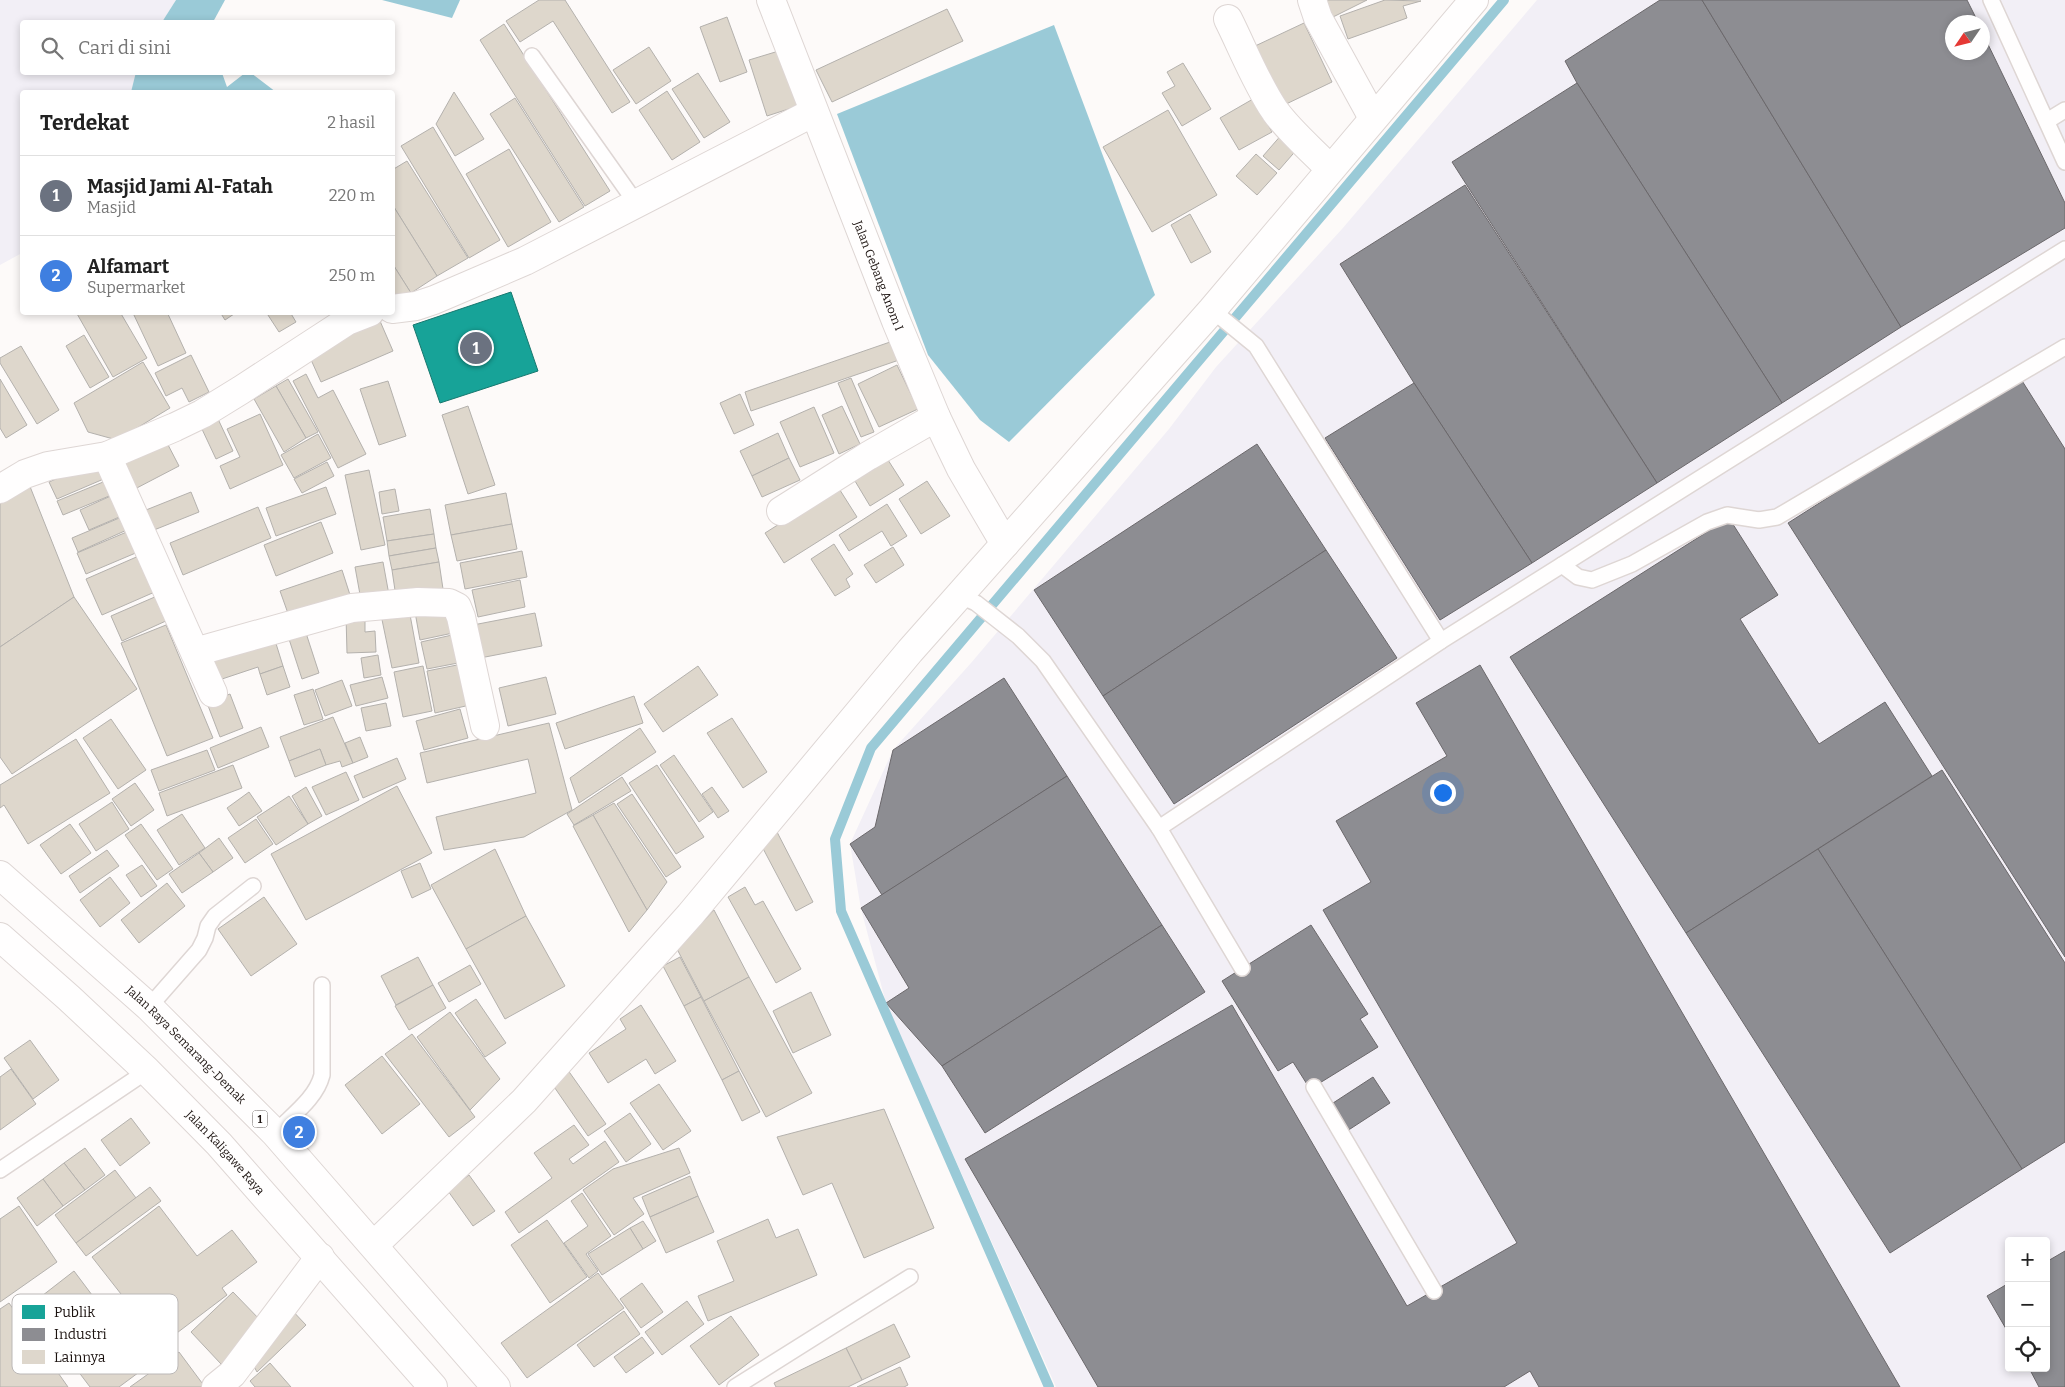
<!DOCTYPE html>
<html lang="id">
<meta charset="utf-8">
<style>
body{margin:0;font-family:Bitter,serif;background:#f6f6f6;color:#222}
.controls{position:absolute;right:15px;bottom:15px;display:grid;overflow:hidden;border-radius:5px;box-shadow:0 2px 8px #0003}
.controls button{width:45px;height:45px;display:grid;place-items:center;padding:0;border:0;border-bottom:1px solid #e0e0e0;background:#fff;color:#222;font:25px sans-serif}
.compass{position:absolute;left:1945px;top:15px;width:45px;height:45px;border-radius:50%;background:#fff;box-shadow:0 2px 8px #0003;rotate:235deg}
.you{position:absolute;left:1442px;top:792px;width:18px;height:18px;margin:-12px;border:4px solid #fff;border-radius:50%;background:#1a73e8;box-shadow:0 0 0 8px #1a73e833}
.badge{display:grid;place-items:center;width:32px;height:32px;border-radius:50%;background:#0f766e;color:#fff;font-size:16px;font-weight:700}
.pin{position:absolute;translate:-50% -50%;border:2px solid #fff;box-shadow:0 1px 5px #0006}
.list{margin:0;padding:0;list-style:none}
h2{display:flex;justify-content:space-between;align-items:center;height:65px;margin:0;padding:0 20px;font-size:21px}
h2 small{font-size:16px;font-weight:400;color:#767676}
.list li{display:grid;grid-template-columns:32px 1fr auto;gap:15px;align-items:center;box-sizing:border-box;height:80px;padding:0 20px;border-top:1px solid #e0e0e0}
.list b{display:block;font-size:19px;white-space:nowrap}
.list p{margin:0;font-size:16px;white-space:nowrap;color:#767676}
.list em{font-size:16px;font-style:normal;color:#767676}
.icon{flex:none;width:28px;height:28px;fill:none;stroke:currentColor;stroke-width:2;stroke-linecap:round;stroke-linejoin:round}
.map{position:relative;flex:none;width:2065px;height:1387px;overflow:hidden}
.search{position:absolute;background:#fff;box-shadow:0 2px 8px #0003;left:20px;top:20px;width:375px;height:55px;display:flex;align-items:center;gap:12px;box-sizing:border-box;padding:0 18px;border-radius:5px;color:#767676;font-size:19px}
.panel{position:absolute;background:#fff;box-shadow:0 2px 8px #0003;left:20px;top:90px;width:375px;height:225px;border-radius:5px}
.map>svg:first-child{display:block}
</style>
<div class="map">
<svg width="2065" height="1387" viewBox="0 0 2065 1387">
<rect width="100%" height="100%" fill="#fdfaf9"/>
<g fill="#f2eff6" fill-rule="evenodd">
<polygon points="0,0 176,0 162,22 22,22 22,72 136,73 131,92 22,92 22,253 0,265"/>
<path d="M1537,0H2065V1387H1056L886,1003L861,909L850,844L893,750L971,663L1169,429L1216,367L1342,229ZM1952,22H1982V52H1952ZM2009,1241H2046V1368H2009Z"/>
</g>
<g fill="#9acad7">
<polygon points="176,0 225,0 213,22 162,22"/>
<polygon points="382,0 460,0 452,18"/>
<polygon points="1054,25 1155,295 1009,442 980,420 928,355 837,114"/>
<polygon points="136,72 222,73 227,87 245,73 251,73 276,92 131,92"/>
</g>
<polygon fill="#17a398" stroke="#18786f" points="511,292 538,371 440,403 413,325"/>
<g fill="#8d8d92" stroke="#6b686b">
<polygon points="1660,0 1702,0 1901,327 1782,403 1577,83 1565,61"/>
<polygon points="1702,0 1967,0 1978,22 1952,22 1952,52 1982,52 1982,32 2065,203 2065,228 1901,327"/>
<polygon points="1577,83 1782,403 1657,483 1452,162"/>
<polygon points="1465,185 1657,483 1532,563 1414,383 1340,264"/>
<polygon points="2019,376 2065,449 2065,957 1788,523"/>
<polygon points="1414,383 1532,563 1440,620 1325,438"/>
<polygon points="1257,444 1326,550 1103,696 1034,590"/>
<polygon points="1729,518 1778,595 1740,619 1819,744 1885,702 1932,776 1686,933 1510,657"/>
<polygon points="1326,550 1397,658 1174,804 1103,696"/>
<polygon points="1480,665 1900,1387 1539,1387 1530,1371 1504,1387 1098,1387 965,1159 1232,1005 1407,1306 1517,1243 1323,910 1371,882 1336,821 1447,756 1416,703"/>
<polygon points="1004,678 1067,776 882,895 850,844 875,827 893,750"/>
<polygon points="1942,770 2065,963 2065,1142 2022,1169 1818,849"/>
<polygon points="1067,776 1162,925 942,1066 886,1003 909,988 861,908"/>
<polygon points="1818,849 2022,1169 1890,1253 1686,933"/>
<polygon points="1162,925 1205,992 985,1133 942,1066"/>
<polygon points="1311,925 1368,1014 1360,1019 1378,1047 1310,1089 1293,1062 1278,1071 1222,981"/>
<polygon points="1373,1077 1390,1103 1347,1131 1330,1105"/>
<polygon points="2065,1251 2065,1387 2039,1387 2029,1368 2046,1368 2046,1262"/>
<polygon points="2009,1283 2009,1334 1987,1296"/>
</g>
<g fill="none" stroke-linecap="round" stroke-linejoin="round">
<polyline stroke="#9acad7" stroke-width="10" points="1049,1387 841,911 835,839 871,748 1504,0"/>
</g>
<g fill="#ded7cc" stroke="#b4b1ad">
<polygon points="539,0 565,0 630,102 612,113 553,21 520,42 506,21"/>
<polygon points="1325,0 1367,0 1333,17"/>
<polygon points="1385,0 1421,1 1403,6 1407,18 1348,39 1340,16"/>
<polygon points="947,9 963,41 832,102 816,70"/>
<polygon points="727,17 747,72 720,82 700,27"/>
<polygon points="1304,23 1332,82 1282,106 1253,47"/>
<polygon points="504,24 610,191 585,206 480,40"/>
<polygon points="649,47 671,81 636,104 613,70"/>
<polygon points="782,50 801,105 767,116 749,60"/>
<polygon points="1183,63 1211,109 1182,126 1162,93 1175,86 1167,72"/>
<polygon points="698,73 730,122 704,138 672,89"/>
<polygon points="667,91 700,142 672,160 639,110"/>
<polygon points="454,92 484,139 455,156 436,124"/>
<polygon points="515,98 584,207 559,222 490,114"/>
<polygon points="1253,99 1272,132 1239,150 1220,118"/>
<polygon points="1168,110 1217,195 1152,232 1103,147"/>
<polygon points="433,127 500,240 469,258 401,146"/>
<polygon points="1283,133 1299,147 1279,170 1263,156"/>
<polygon points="509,149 551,222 508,247 466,174"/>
<polygon points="1256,154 1277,173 1257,195 1236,176"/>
<polygon points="407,161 468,258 437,276 392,204 392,170"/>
<polygon points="392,204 437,276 411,293 392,263"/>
<polygon points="1190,214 1211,252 1191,263 1171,225"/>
<polygon points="392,263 411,293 398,300 392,291"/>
<polygon points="76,312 120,312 147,358 113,377"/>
<polygon points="135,312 167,312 186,353 158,366 133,313"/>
<polygon points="220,312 237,312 225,320"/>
<polygon points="266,312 290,312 296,322 279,332"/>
<polygon points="380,321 393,351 321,382 308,353"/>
<polygon points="84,335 109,377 90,388 66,346"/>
<polygon points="893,341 899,360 751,411 745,392"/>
<polygon points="21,346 59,410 37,424 0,363 0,358"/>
<polygon points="191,355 209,392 189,402 182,388 166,396 155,373"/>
<polygon points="143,362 170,408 117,440 88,432 74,403"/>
<polygon points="897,365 918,409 879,427 858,384"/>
<polygon points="306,374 318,398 333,390 366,454 338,468 293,381"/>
<polygon points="851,378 874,432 861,437 838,383"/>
<polygon points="0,379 27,425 6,438 0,428"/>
<polygon points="288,379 318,432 306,438 276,386"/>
<polygon points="388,381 406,436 379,445 360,389"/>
<polygon points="276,386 306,438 284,452 254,399"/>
<polygon points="740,394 754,425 734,434 720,403"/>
<polygon points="468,406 495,485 468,494 442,415"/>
<polygon points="842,406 860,444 839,454 822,415"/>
<polygon points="814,407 834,453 800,467 780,422"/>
<polygon points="260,414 283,465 230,489 220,466 240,457 227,429"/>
<polygon points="218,419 233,451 216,459 201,427"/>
<polygon points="778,433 789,458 752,476 740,451"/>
<polygon points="318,434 331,458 294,478 281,455"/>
<polygon points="165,439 179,466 131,491 117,464"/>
<polygon points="789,458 800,480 762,497 752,476"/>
<polygon points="888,460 904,485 870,506 855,481"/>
<polygon points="98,461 106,478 57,499 49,482"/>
<polygon points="327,462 334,476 302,493 294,479"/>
<polygon points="369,470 385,545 361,550 345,475"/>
<polygon points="108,480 114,494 63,515 57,501"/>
<polygon points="927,481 950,516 921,534 899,499"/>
<polygon points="29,484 74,597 0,647 0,503"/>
<polygon points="326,487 336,514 276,536 266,508"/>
<polygon points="838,487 857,517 784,563 765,533"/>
<polygon points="395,489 399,511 382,514 379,492"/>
<polygon points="191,492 199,512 149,532 141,512"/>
<polygon points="506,493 512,524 451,535 445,505"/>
<polygon points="115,494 124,515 89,530 80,510"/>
<polygon points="887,504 907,536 891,546 882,531 849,551 839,535"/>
<polygon points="258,507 271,538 183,575 170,543"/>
<polygon points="430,509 434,534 387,541 383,517"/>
<polygon points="124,516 129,529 78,552 72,538"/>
<polygon points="321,522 333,553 276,576 264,545"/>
<polygon points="512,524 517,549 457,561 451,535"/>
<polygon points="129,531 138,552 86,574 77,553"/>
<polygon points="434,534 436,548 389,556 387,541"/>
<polygon points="834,544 853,574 846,579 850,587 835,596 811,559"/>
<polygon points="893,547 904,565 876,583 864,565"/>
<polygon points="436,548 439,562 392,570 389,556"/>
<polygon points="522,551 527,577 465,589 460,563"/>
<polygon points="141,555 157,591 102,615 86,579"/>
<polygon points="383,562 389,595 361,600 355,567"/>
<polygon points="439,562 443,589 396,597 392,570"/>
<polygon points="342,570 351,598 290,619 280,591"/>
<polygon points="520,580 525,607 478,617 472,590"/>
<polygon points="157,596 168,620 122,641 111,616"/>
<polygon points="74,597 137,689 12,774 0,757 0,647"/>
<polygon points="408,604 419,663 392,668 380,610"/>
<polygon points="446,608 453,633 420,640 415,612"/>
<polygon points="535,613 542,646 480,658 473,625"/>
<polygon points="346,616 365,616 365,632 375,631 376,652 347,653"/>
<polygon points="166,625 213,738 167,756 121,643"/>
<polygon points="305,630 319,673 302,679 288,636"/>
<polygon points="273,634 283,666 260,674 258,667 219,680 210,654"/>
<polygon points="452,635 458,663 427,669 421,642"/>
<polygon points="378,655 381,675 364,678 361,658"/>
<polygon points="462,664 470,705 435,713 427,671"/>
<polygon points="283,666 290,687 267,695 260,674"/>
<polygon points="423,666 432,711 403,717 394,672"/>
<polygon points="698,666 718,695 663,732 644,704"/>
<polygon points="382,677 388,698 356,706 350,685"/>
<polygon points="546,677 556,714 508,726 499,688"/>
<polygon points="342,680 352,706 325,716 315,690"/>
<polygon points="313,689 323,719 304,725 294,695"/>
<polygon points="230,694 243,728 220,737 207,703"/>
<polygon points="634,696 643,723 565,749 556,723"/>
<polygon points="386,703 391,726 366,731 361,708"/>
<polygon points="460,709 468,738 424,750 416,721"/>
<polygon points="333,717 353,763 342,767 340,761 326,765 320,749 289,761 280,737"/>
<polygon points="732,718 767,772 743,788 707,733"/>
<polygon points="111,719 146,770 118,789 83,738"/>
<polygon points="549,723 572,810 524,837 444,850 436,817 536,793 528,759 427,783 420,753"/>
<polygon points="261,727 269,747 218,768 210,748"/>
<polygon points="640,728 656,752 579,803 570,778"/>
<polygon points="360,737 368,757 353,763 345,743"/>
<polygon points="76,739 110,793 28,844 4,805 0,808 0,785"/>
<polygon points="320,749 326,765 295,777 289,761"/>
<polygon points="207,750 215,770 159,791 151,770"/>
<polygon points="674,755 713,812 699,822 660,765"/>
<polygon points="397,758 406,779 363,798 354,776"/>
<polygon points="233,765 242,788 167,816 159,793"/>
<polygon points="657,765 704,837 676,854 629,783"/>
<polygon points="346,772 359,800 326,815 312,787"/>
<polygon points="622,777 631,791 574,825 567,814"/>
<polygon points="135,783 154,810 131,826 112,799"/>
<polygon points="397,786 432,853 306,920 271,854"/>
<polygon points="306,787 322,816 308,824 292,796"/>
<polygon points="712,787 729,811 718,818 702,794"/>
<polygon points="249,792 262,811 239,826 227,808"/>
<polygon points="632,794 681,867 666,877 617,804"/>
<polygon points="289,796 308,824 276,845 257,817"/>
<polygon points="112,802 129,829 96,851 79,824"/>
<polygon points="614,803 667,882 647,910 593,815"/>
<polygon points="182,814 205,848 179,865 157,830"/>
<polygon points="593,815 647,910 629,932 573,826"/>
<polygon points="256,819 273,844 245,863 228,838"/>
<polygon points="70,824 91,853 61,874 40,845"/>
<polygon points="141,824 173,869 157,880 125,835"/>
<polygon points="776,830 813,902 796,911 758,839"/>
<polygon points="219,838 233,858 213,872 199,853"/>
<polygon points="495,849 526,916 466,949 431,885"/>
<polygon points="107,850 119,866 80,893 69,876"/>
<polygon points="199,853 213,872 182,893 169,874"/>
<polygon points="420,863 431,889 412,898 401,871"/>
<polygon points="142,865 157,886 141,897 126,875"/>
<polygon points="110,877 130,903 100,927 80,900"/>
<polygon points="167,883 185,906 139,943 121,920"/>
<polygon points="745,887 755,905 763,901 801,969 776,983 728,897"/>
<polygon points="264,897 297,944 251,976 218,929"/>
<polygon points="714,910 749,977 704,1001 677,949"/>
<polygon points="526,916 565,986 505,1019 466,949"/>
<polygon points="418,957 433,985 396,1005 381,976"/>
<polygon points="680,957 701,997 684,1006 663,966"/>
<polygon points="470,965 481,984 449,1002 438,983"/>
<polygon points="749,977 812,1093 766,1117 704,1001"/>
<polygon points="433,985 446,1008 409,1030 395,1006"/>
<polygon points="811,992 831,1035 793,1053 773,1011"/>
<polygon points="701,997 739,1071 722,1080 684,1006"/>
<polygon points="476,999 506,1043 485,1057 455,1013"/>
<polygon points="641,1005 676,1061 655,1074 646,1059 608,1083 589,1053 626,1029 620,1019"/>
<polygon points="450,1012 500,1079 470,1110 417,1037"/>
<polygon points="412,1034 475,1117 449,1137 385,1054"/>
<polygon points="30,1040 59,1080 33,1099 4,1058"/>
<polygon points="382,1056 420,1104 382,1134 345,1085"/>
<polygon points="565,1066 606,1124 588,1136 548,1078"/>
<polygon points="11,1069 36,1104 0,1130 0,1077"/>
<polygon points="739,1071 760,1112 742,1121 722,1080"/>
<polygon points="659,1084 691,1131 663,1150 630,1103"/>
<polygon points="884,1109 934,1228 864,1258 832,1183 803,1195 777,1137"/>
<polygon points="630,1113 651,1144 626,1162 604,1131"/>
<polygon points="131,1118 150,1143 120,1166 101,1140"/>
<polygon points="574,1125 589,1145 569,1159 573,1164 605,1141 619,1162 519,1233 505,1212 552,1178 534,1153"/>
<polygon points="85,1148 105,1175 85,1190 64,1163"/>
<polygon points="679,1148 690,1173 633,1198 644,1214 614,1235 583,1190 613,1169"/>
<polygon points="64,1163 85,1190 63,1206 43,1179"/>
<polygon points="115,1170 136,1198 76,1243 55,1215"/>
<polygon points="469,1175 495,1211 473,1226 448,1191"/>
<polygon points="690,1176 698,1196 650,1217 642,1197"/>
<polygon points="43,1179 63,1206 37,1226 17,1198"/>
<polygon points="150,1187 161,1201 86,1256 76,1243"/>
<polygon points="582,1193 611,1236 586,1254 598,1271 589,1278 564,1243 588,1226 571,1201"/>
<polygon points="698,1196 714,1232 666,1253 650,1217"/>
<polygon points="19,1206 57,1262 0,1302 0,1219"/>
<polygon points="159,1206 197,1256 232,1230 257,1262 222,1288 227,1295 161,1345 92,1257"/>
<polygon points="768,1219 776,1238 798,1229 817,1275 708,1321 698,1296 734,1281 717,1241"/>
<polygon points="547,1220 587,1277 550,1303 511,1245"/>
<polygon points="643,1221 656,1241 643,1249 630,1228"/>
<polygon points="630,1228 643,1249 602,1275 588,1254"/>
<polygon points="74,1271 146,1367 119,1387 90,1387 29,1306"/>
<polygon points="598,1273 624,1308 527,1378 501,1343"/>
<polygon points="642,1283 663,1312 641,1328 620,1299"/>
<polygon points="233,1292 263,1323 221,1364 191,1332"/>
<polygon points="687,1301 704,1324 662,1355 645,1332"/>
<polygon points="9,1303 68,1387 0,1387 0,1309"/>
<polygon points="288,1306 306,1325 257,1372 250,1359"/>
<polygon points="624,1311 640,1334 594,1367 577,1345"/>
<polygon points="731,1316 759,1355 719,1385 690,1346"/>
<polygon points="894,1324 910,1357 862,1380 846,1348"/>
<polygon points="642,1337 654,1353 626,1373 614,1357"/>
<polygon points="846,1348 862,1380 848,1387 776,1387 774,1383"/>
<polygon points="179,1352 205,1387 130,1387"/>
<polygon points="270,1363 291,1387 255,1387 250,1381"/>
<polygon points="900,1367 908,1385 904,1387 857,1387"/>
</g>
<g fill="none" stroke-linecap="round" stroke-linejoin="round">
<defs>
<g id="service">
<polyline points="1991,0 2065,162"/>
<polyline points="532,56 636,203"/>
<polyline points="2047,121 2065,110"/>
<polyline points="1212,310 1256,346 1441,641"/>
<polyline points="1562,565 1578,577 1592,580 1632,564 1707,522 1727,515 1759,520 1777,517 2065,347"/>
<polyline points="960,596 976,603 1018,636 1043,661 1159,828 1242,968"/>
<polyline points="1159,828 1441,641 2065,249"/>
<polyline points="149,1007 199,950 205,938 208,926 215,916 253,886"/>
<polyline points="1314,1087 1434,1291"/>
<path d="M275,1133C291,1116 316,1099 322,1075V985"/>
<polyline points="0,1170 147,1071"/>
<polyline points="735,1387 910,1277"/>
</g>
<g id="minor">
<path id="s1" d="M771,0L896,321L936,417L961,469L1005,544"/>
<polyline points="1312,0 1318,18 1373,118"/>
<path d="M1228,19C1243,49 1256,83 1275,111C1290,132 1312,150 1330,169"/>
<polyline points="392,309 416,306 434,300 525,261 814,112"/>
<polyline points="107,456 213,693"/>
<polyline points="0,489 25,474 48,466 107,456 175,427 202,414 241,390 347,321 370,312"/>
<polyline points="781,511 868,456 936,417"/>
<polyline points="195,652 352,608 418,602 449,603 457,607 461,617 485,726"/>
<polyline points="216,1387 232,1374 320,1257"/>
</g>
<polyline id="tertiary" points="374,1245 524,1101 690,915 910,651 1212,310 1474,0"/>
<g id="trunk">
<path id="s2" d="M0,875L149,1007L275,1133L496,1387"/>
<path id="s3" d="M0,937L69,998L147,1071L219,1144L433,1387"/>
</g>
</defs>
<use href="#service" stroke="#ded6d4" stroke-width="18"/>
<use href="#minor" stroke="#ded6d4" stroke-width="30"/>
<use href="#tertiary" stroke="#ded6d4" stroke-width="30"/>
<use href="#trunk" stroke="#ded6d4" stroke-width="30"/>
<use href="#service" stroke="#fffefe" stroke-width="15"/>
<use href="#minor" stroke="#fffefe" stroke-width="28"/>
<use href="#tertiary" stroke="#fffefe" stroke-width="28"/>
<use href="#trunk" stroke="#fffefe" stroke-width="28"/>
</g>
<g text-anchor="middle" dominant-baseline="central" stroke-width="5" stroke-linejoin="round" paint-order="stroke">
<rect fill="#fff" stroke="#5f5957" stroke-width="1" x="252.5" y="1110.5" width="15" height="17" rx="4"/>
<g font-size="11" font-weight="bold" fill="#1b120f">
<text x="260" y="1119">1</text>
</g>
<g font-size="12" fill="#1b120f" stroke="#fff">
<text stroke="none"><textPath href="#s1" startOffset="296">Jalan Gebang Anom I</textPath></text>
<text stroke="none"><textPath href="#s2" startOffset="252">Jalan Raya Semarang-Demak</textPath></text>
<text stroke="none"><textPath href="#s3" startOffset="312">Jalan Kaligawe Raya</textPath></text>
</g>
</g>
<rect x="12" y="1294" width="166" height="80" rx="8" fill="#fff" stroke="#bbb8b7" stroke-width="1"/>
<rect x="22" y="1305" width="23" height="14" fill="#17a398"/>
<rect x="22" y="1328" width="23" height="13" fill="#8d8d92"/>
<rect x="22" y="1350" width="23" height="14" fill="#ded7cc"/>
<g font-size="14" fill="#1b120f">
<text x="54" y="1317">Publik</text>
<text x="54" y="1339">Industri</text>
<text x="54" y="1362">Lainnya</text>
</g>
</svg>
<div class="controls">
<button>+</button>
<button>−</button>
<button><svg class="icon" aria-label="locate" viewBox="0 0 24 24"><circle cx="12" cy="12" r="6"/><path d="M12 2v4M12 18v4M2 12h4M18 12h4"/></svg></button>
</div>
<svg class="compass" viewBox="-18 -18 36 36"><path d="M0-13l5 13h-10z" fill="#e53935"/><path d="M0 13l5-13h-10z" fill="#767676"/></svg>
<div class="you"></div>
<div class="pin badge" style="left:476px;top:348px;background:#6b7280">1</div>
<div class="pin badge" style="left:299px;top:1132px;background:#3f7fe0">2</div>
<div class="search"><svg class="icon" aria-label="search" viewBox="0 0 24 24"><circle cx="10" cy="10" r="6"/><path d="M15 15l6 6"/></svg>Cari di sini</div>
<section class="panel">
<h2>Terdekat<small>2 hasil</small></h2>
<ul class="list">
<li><span class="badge" style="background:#6b7280">1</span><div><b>Masjid Jami Al-Fatah</b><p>Masjid</p></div><em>220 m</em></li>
<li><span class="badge" style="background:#3f7fe0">2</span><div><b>Alfamart</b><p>Supermarket</p></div><em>250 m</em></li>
</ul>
</section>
</div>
